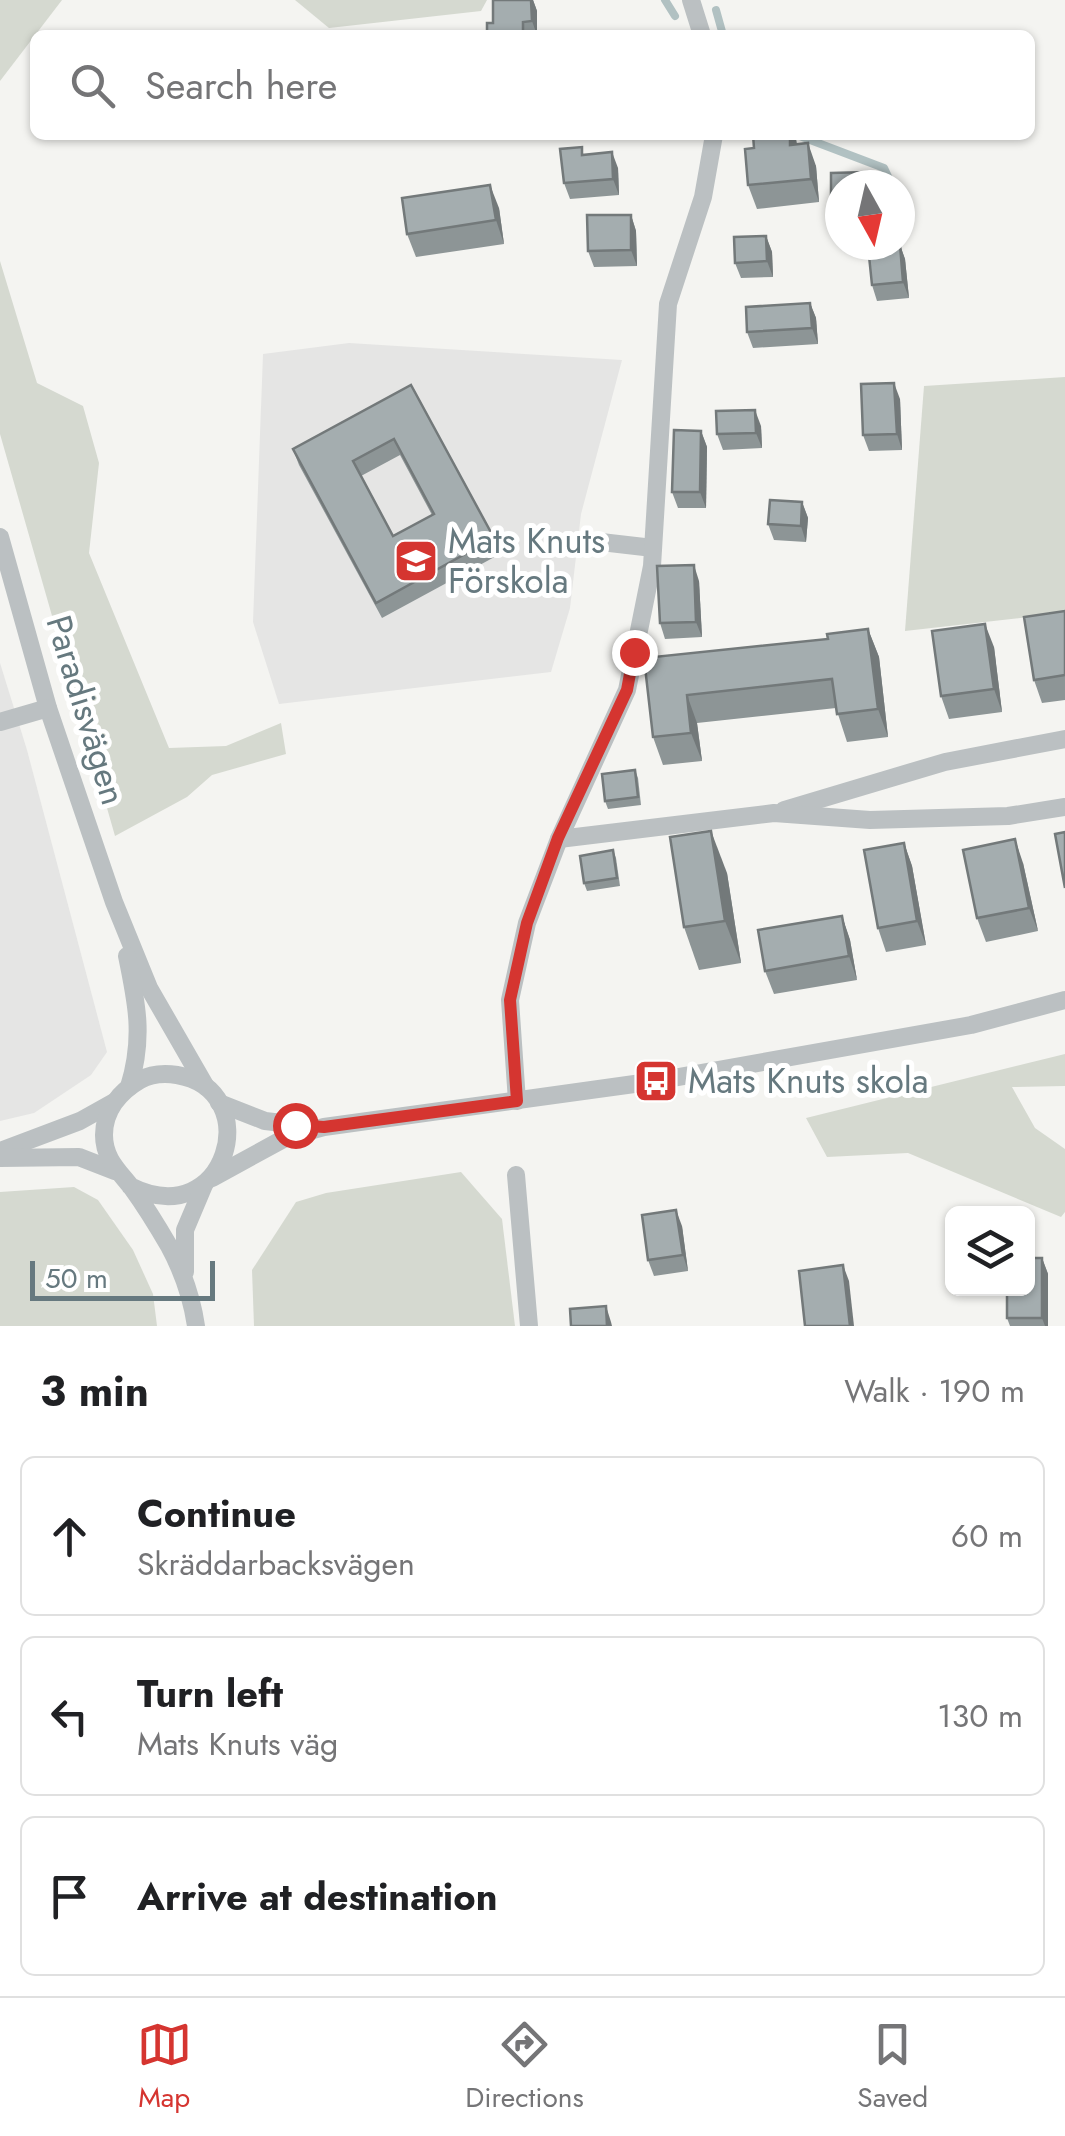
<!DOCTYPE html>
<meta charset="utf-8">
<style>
body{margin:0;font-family:Jost,sans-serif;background:#f6f6f6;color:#202124}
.controls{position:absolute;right:30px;bottom:30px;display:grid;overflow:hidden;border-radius:15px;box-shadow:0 2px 8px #0004}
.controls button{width:90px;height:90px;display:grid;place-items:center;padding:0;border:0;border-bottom:2px solid #e0e0e0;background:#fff;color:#202124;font:50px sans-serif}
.compass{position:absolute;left:825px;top:170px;width:90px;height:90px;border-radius:50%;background:#fff;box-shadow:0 2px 8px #0004;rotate:172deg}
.scale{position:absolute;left:30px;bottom:25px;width:185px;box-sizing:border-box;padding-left:10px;border:5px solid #66797f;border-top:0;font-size:28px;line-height:35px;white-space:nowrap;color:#66797f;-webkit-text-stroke:8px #fff;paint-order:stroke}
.stop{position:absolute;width:30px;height:30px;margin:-22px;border:8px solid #d53530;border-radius:50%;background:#fff}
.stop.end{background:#d53530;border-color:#fff;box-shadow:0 2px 10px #0008}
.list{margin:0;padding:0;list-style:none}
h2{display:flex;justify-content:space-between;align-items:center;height:130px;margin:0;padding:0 40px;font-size:42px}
h2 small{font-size:32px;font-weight:400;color:#757577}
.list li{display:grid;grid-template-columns:65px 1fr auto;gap:30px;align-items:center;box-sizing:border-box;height:160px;margin:0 20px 20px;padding:0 20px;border:2px solid #e0e0e0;border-radius:15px}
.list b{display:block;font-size:38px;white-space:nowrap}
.list p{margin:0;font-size:32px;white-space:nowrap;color:#757577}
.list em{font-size:32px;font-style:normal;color:#757577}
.icon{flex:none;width:55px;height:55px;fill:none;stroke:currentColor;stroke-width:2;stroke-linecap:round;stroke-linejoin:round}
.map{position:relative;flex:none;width:1065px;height:1326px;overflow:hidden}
.search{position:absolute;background:#fff;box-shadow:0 2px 8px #0004;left:30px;right:30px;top:30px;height:110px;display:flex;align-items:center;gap:25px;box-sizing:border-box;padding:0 35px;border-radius:15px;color:#757577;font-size:38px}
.sheet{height:670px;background:#fff}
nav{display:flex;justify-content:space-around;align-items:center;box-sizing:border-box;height:140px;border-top:2px solid #e0e0e0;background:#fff;font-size:28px;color:#757577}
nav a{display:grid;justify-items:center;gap:5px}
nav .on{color:#d53530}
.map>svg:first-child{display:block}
</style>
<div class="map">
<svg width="1065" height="1326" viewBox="0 0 1065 1326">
<rect width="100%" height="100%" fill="#f4f4f1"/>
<g fill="#e5e5e4">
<polygon points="349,343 622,360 581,514 570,608 551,672 279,704 253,622 263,354"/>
<polygon points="0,663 27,750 107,1052 91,1075 34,1113 0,1121"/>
</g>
<g fill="#d5d9d0">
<polygon points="0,0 62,0 0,81"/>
<polygon points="295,0 487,0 481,11 329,28"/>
<polygon points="0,261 37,383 83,406 99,463 89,553 169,748 226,746 281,723 286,754 212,775 187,797 115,836 0,434"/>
<polygon points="1065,377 1065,613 905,631 924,386"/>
<polygon points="1065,1054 1065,1086 1012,1087 1035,1128 1065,1149 1065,1212 1061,1217 908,1153 827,1157 806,1118"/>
<polygon points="461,1172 502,1219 515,1326 254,1326 252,1270 296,1202 326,1193"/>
<polygon points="74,1187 98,1200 133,1250 153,1294 157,1326 0,1326 0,1192"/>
</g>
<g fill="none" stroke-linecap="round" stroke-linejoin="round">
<g stroke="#b1c1c2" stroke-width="8">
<polyline points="665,0 675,16"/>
<polyline points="716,10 723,35"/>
<polyline points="797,135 884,168 892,185"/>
<polyline points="900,204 904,214"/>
</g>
<g stroke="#bbc0c2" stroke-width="18">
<polyline points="691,0 702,35"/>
<polyline points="0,537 48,708 114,902 149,988 206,1087"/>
<polyline points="601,542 653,548"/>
<polyline points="0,722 48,708"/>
<polyline points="784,810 945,762 1065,739"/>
<polyline points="559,839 774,813 870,820 1008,816 1065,807"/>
<path d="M127,956C137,1004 144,1038 129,1087"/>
<polyline points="517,1101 510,1000 527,923 559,839 627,690 652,566 668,304 703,197 714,135"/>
<polyline points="219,1103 265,1121 309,1126"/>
<polyline points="0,1151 80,1121 114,1102"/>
<polyline points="0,1158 79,1157 115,1171"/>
<polyline points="516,1175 529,1326"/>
<polyline points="212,1178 287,1137 324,1127 656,1081 971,1025 1065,1000"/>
<path d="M130,1186C227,1235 267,1090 177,1075C164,1073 151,1074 140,1080C119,1092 104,1111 104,1135C104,1159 119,1171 132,1188C145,1206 158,1227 169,1246C182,1270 192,1299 196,1326"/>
<polyline points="185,1272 185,1230 204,1185"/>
</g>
</g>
<g fill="#8d9596" fill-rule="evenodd">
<polygon points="493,0 533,0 537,11 537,35 487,35 493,23"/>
<polygon points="753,135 795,135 797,144 816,166 819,202 757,209 748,185 754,148"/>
<polygon points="584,155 618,168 619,195 570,199 564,183"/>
<polygon points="867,172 872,185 840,185 840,217 837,217 831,201 831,173"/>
<polygon points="499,208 504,244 416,257 407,234"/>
<polygon points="631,215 636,231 637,266 594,267 588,251"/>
<polygon points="766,236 772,252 773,277 741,278 735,263"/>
<polygon points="900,245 905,259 909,298 877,301 872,285"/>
<polygon points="810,303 816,318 818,344 753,348 747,332"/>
<path d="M411,385L494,538L500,554L382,618L299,465L293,449ZM400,455L432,515L393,536L361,476Z"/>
<polygon points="900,399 902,450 869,451 863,435"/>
<polygon points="761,426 762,448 723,450 717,434"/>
<polygon points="701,431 707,447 706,508 678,508 672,492"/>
<polygon points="802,502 808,518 806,542 774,540 768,524"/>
<polygon points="699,581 702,637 665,639 660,623"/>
<polygon points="1065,611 1065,700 1042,703 1034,680"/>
<polygon points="868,629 879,657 888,737 847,742 836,708 697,723 702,761 663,765 653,737 644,658 828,639"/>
<polygon points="994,647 1002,712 949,719 941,696"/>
<polygon points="635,770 638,778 641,805 608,809 605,801"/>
<polygon points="904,843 912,866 926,945 886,952 878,928"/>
<polygon points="613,850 616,858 620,886 587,891 584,883"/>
<polygon points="1023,863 1038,931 986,942 977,918"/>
<polygon points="727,873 741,963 699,970 684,927"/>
<polygon points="842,916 850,940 857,980 774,994 765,971"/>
<polygon points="682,1226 688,1271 654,1276 648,1260"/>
<polygon points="1042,1258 1048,1274 1048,1326 1010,1326 1007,1318"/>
</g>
<g fill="#73797a">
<polygon points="531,0 533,0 537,11 537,35 532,21"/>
<polygon points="790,135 795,135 796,138 799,168 790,145"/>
<polygon points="808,143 816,166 819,202 811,179"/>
<polygon points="612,152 618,168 619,195 613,179"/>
<polygon points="490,185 499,208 504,244 496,220"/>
<polygon points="631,215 636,231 637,266 631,250"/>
<polygon points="766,236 772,252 773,277 767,261"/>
<polygon points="900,245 905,259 909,298 903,282"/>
<polygon points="810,303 816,318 818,344 812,328"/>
<polygon points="894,383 900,399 902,450 897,434"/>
<polygon points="755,410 761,426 762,448 756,433"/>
<polygon points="701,431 707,447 706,508 700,492"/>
<polygon points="802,502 808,518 806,542 801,526"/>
<polygon points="694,565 699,581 702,637 696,622"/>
<polygon points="985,624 994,647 1002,712 994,689"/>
<polygon points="868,629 879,657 888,737 878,709"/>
<polygon points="687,695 697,723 702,761 691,733"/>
<polygon points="711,831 727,873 741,963 725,921"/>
<polygon points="1015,839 1023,863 1038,931 1029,908"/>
<polygon points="904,843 912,866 926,945 917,921"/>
<polygon points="842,916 850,940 857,980 849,956"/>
<polygon points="676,1210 682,1226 688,1271 683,1255"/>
<polygon points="1042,1258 1048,1274 1048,1326 1045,1326 1042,1318"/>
<polygon points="843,1265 849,1281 854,1326 850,1326"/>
<polygon points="606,1306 611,1322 612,1326 607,1326"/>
</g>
<g fill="#a4adaf" stroke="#73797a" stroke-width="2.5" fill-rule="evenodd">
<polygon points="493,0 531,0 532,21 523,22 523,35 487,35 487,23 493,23"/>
<polygon points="753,135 790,135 790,145 808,143 811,179 748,185 745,149 754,148"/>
<polygon points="582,147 582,155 612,152 613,179 564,183 560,149"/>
<polygon points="867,172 867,185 840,185 840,201 831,201 831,173"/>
<polygon points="490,185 496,220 407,234 402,198"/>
<polygon points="587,215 631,215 631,250 588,251"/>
<polygon points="766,236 767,261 735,263 734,237"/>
<polygon points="878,245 900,245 903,282 872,285 868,246"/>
<polygon points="810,303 812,328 747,332 746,307"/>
<polygon points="894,383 897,434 863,435 861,384"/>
<path d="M411,385L494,538L376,603L293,449ZM394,439L434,514L393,536L353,461Z"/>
<polygon points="755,410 756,433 717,434 716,411"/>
<polygon points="674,430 701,431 700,492 672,492"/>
<polygon points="770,500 802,502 801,526 768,524"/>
<polygon points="694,565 696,622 660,623 657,566"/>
<polygon points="1065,611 1065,675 1034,680 1024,617"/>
<polygon points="985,624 994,689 941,696 932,631"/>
<polygon points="868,629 878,709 837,714 832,679 687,695 691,733 653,737 644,658 828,639 827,634"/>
<polygon points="635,770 638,797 605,801 602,774"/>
<polygon points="711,831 725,921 684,927 670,837"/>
<polygon points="1065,832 1065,888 1055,834"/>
<polygon points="1015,839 1029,908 977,918 963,850"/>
<polygon points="904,843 917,921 878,928 864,850"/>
<polygon points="613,850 617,878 584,883 580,856"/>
<polygon points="842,916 849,956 765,971 758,930"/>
<polygon points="676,1210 683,1255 648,1260 642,1215"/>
<polygon points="1028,1258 1042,1258 1042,1318 1007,1318 1007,1288 1028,1288"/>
<polygon points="843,1265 850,1326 805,1326 799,1271"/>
<polygon points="606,1306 607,1326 571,1326 570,1309"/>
</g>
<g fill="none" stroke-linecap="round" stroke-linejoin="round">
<polyline stroke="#d53530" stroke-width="12" points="295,1125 324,1127 517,1101 510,1000 527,923 558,838 627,690 634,652"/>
</g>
<defs>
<symbol id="school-square" viewBox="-11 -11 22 22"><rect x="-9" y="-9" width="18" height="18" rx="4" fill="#d53530" stroke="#fff"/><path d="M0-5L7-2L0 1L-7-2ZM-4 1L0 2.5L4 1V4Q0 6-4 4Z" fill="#fff"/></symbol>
<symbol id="bus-square" viewBox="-11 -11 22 22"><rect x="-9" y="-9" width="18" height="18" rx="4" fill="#d53530" stroke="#fff"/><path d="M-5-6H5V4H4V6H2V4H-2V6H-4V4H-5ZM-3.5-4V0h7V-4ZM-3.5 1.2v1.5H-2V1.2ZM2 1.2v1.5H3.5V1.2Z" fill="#fff"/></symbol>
</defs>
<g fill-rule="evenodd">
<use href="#school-square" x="391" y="536" width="50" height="50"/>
<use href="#bus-square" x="631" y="1056" width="50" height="50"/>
</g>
<g text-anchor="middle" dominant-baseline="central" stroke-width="10" stroke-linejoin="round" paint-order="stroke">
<g font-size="35" fill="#66797f" stroke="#fff" text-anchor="start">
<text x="448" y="541">Mats Knuts<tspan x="448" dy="40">Förskola</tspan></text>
<text x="688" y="1081">Mats Knuts skola</text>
</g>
<g font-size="35" fill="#66797f" stroke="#fff">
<text transform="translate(86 710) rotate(73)">Paradisvägen</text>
</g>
</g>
</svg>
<div class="controls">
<button><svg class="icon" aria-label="layers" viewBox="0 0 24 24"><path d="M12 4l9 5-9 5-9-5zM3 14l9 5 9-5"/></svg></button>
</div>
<svg class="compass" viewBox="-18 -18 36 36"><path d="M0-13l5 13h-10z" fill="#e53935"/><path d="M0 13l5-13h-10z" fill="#757577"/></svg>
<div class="scale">50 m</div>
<div class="stop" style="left:295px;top:1125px"></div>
<div class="stop end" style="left:634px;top:652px"></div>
<div class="search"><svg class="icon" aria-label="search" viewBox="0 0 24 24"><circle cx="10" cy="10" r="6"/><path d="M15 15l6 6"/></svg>Search here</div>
</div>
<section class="sheet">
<h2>3 min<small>Walk · 190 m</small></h2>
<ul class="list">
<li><svg class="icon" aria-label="ahead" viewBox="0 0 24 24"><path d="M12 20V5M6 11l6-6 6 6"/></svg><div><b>Continue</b><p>Skräddarbacksvägen</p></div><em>60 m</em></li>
<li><svg class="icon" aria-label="left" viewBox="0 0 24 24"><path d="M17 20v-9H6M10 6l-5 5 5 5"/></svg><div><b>Turn left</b><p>Mats Knuts väg</p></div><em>130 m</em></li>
<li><svg class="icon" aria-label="arrive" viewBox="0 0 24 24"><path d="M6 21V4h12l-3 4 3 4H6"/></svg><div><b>Arrive at destination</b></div></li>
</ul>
</section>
<nav>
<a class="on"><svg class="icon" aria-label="map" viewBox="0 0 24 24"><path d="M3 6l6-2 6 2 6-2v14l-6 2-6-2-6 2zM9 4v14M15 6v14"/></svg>Map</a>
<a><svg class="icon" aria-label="directions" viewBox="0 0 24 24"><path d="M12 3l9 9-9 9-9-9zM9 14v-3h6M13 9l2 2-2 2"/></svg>Directions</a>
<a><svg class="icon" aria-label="saved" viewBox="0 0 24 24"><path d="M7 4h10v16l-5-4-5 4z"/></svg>Saved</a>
</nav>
